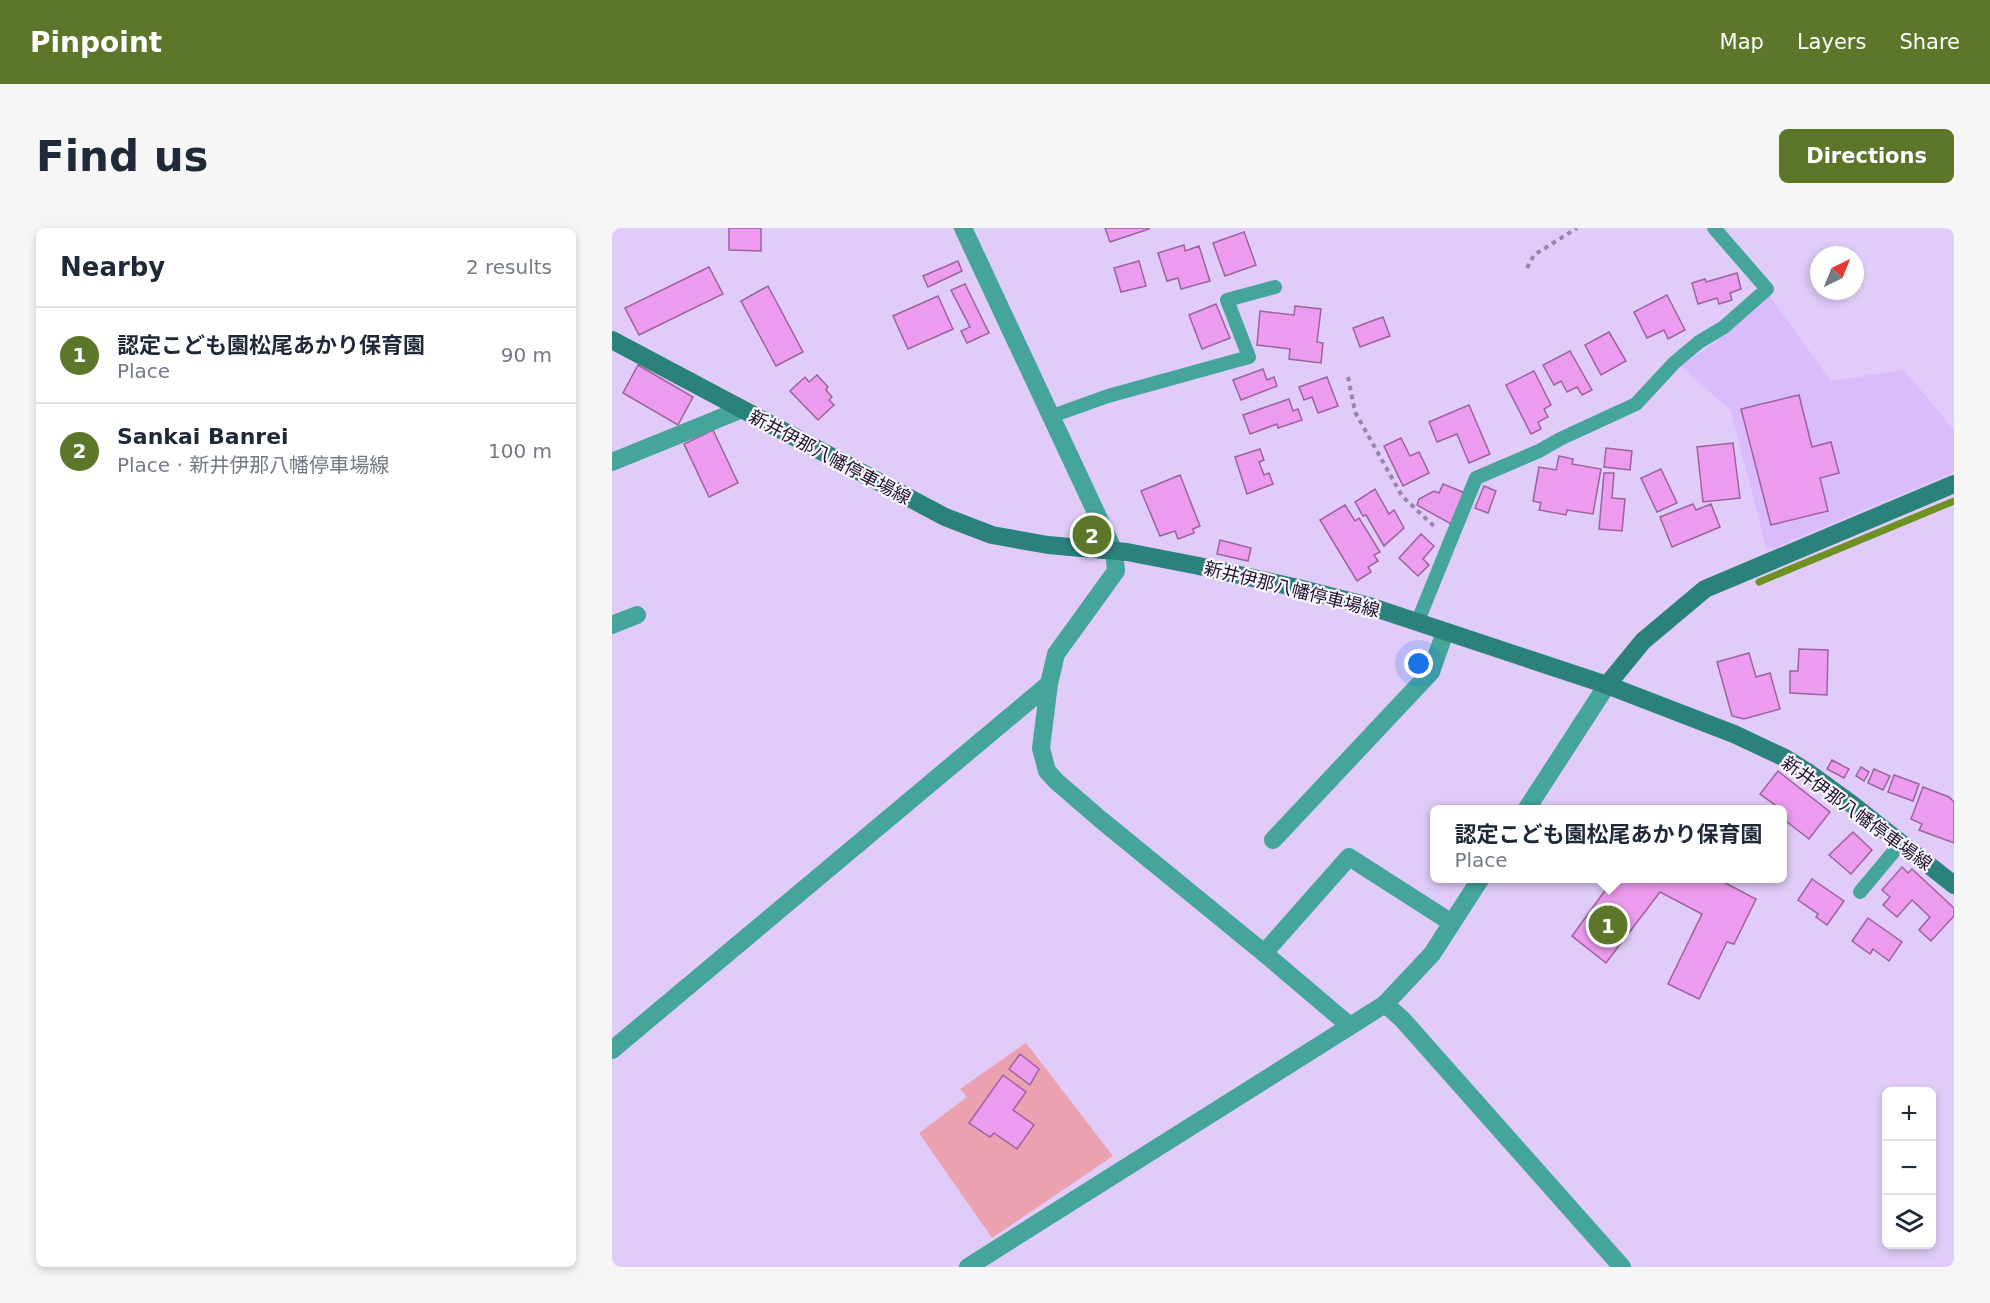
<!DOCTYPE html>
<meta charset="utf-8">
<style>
body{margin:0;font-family:"DejaVu Sans","Noto Sans JP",sans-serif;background:#f6f6f7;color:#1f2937}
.controls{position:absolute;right:18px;bottom:18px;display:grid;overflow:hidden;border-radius:9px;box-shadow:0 3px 9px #0003}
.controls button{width:54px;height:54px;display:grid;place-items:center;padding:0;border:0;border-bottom:2px solid #e0e1e3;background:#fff;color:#1f2937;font:30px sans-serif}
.compass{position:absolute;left:1198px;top:18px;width:54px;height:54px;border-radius:50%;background:#fff;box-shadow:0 3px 9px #0003;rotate:43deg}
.you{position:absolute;left:807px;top:436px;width:21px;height:21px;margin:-15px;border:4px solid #fff;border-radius:50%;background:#1a73e8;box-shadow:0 0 0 9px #1a73e833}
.badge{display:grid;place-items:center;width:39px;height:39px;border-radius:50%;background:#5c762a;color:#fff;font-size:20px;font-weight:700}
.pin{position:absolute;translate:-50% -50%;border:3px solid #fff;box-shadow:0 2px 6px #0006}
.popup{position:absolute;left:818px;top:577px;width:357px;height:78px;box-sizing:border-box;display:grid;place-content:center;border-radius:9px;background:#fff;filter:drop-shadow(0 2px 4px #0005);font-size:20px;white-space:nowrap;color:#747a83}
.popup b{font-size:22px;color:#1f2937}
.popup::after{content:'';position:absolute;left:50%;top:100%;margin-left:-12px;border:12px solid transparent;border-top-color:#fff}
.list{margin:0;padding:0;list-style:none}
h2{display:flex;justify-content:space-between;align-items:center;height:78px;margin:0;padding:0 24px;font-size:26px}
h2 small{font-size:20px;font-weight:400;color:#747a83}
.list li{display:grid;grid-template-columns:39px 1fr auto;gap:18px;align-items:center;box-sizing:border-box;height:96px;padding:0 24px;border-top:2px solid #e0e1e3}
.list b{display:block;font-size:22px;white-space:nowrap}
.list p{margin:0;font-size:20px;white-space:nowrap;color:#747a83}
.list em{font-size:20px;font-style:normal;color:#747a83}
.icon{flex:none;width:33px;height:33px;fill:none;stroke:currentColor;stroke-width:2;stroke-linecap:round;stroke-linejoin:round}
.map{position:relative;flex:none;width:1342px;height:1039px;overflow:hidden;border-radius:9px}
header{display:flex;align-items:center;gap:36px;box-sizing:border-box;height:84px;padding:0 30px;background:#5c762a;color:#fff}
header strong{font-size:28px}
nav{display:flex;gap:33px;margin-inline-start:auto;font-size:21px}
.intro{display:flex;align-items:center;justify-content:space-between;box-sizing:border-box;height:144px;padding:0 36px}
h1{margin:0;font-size:42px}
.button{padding:15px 27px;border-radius:9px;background:#5c762a;color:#fff;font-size:21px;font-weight:700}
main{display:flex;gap:36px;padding:0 36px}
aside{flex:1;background:#fff;border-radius:9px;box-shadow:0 3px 9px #0003}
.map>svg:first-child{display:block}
</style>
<header>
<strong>Pinpoint</strong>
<nav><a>Map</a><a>Layers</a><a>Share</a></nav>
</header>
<div class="intro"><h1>Find us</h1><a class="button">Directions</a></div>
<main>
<aside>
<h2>Nearby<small>2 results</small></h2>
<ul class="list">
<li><span class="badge">1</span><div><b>認定こども園松尾あかり保育園</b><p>Place</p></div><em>90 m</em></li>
<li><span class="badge">2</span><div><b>Sankai Banrei</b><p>Place · 新井伊那八幡停車場線</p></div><em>100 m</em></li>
</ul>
</aside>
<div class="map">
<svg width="1342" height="1039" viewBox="0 0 1342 1039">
<rect width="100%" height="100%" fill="#e1ccf9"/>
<polygon fill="#dabbfc" points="1157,67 1219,153 1292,142 1342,202 1342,244 1155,323 1119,183 1069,138 1100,117"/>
<polygon fill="#eba1b0" points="414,815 501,928 380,1010 307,905 355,869 348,861"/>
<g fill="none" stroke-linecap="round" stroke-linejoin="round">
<polyline stroke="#6e9221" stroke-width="7" points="1147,354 1342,273"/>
</g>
<g fill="#ed9bee" stroke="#9c639d" stroke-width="1.5">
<polygon points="117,0 149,0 149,23 117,22"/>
<polygon points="493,0 537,0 537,1 498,14"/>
<polygon points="632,4 644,37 613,48 601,15"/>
<polygon points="572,17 573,23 587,18 598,53 569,61 566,50 555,53 546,25"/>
<polygon points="346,33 350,43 316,59 311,48"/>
<polygon points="527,33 534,58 509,64 502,40"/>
<polygon points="97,39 111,66 27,107 13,80"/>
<polygon points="1125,45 1129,61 1118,65 1120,72 1107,76 1105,70 1086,76 1080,55 1093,51 1094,54"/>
<polygon points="353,56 377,105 355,115 349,103 358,99 339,62"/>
<polygon points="156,58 191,124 164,138 129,73"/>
<polygon points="1055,67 1073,102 1056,111 1052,102 1035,110 1022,84"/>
<polygon points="326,68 341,101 296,121 281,88"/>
<polygon points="604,76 618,110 590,121 577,87"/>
<polygon points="683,78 709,81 705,114 711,115 709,135 677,131 678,121 645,117 648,83 682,87"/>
<polygon points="771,89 778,108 748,119 741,100"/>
<polygon points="997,104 1014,133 989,147 973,117"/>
<polygon points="958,123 980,162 970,167 965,159 955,164 949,153 942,157 931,137"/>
<polygon points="26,137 81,169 66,197 11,165"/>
<polygon points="651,141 655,152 662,149 665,158 629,172 621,152"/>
<polygon points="922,143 939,177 932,181 936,189 926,194 929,201 919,206 894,157"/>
<polygon points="205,147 216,159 214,162 220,169 217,172 222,177 206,192 178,163 193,149 197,154"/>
<polygon points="715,149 726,178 706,185 700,169 692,172 687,159"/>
<polygon points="1187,167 1200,219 1219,214 1227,245 1208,250 1216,283 1159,297 1129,181"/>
<polygon points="677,171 681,183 686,181 690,192 666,200 665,196 638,206 631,187"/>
<polygon points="857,177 878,226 857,235 845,206 825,214 817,194"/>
<polygon points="101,202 126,255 97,269 72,216"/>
<polygon points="789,210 798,228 807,224 817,245 791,258 772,218"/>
<polygon points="1121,215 1128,270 1091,274 1085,219"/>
<polygon points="994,220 1020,223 1018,242 992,239"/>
<polygon points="648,221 652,232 647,234 652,247 657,245 661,256 635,266 623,229"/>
<polygon points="947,228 961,231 960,236 989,241 981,286 955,282 954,287 927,282 929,275 921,273 927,239 944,242"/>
<polygon points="1049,241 1065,275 1045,284 1029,250"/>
<polygon points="992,245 1002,245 1000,270 1013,271 1010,303 987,301"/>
<polygon points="568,247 588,298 581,301 582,305 566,311 563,303 548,308 529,263"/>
<polygon points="831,256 853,265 839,296 805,277 807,271 822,263 827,265"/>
<polygon points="872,258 884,263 876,285 863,280"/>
<polygon points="763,261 777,286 782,282 792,300 772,318 754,287 751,288 743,274"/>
<polygon points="1081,276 1084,282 1099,276 1108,299 1060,319 1048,289"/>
<polygon points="733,277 743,293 747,290 768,324 762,327 766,333 756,339 759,344 745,353 708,292"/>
<polygon points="809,306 822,318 811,331 817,337 806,348 787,330"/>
<polygon points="608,312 639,320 636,333 605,326"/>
<polygon points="1187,421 1216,422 1215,467 1178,465 1178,443 1186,443"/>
<polygon points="1137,425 1144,449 1158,445 1168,481 1132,491 1120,488 1105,434"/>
<polygon points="1220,532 1237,541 1232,550 1215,541"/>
<polygon points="1249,539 1257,544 1252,553 1244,548"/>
<polygon points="1262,541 1278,548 1271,562 1256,555"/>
<polygon points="1166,543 1218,584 1197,611 1170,590 1170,582 1148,566"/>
<polygon points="1282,547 1307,556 1301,573 1276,564"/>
<polygon points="1311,559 1337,569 1342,574 1342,615 1307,602 1310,596 1299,591"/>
<polygon points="1241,604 1260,622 1239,646 1217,627"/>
<polygon points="1290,639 1296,645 1300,641 1342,680 1342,688 1319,713 1307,702 1318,689 1300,672 1285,689 1271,677 1278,669 1270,662"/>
<polygon points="1002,650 1104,650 1144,671 1122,716 1115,714 1087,771 1056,756 1090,686 1048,664 994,735 960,708"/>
<polygon points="1200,651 1232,673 1215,697 1204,689 1206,686 1186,672"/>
<polygon points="1256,690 1290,714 1277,733 1261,721 1258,726 1240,713"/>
<polygon points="408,826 427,841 418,857 397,841"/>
<polygon points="391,847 414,864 401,882 422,897 405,921 382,905 378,909 357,895"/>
</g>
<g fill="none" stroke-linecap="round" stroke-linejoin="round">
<g stroke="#9785ab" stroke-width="4" stroke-dasharray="4.5 4.5" stroke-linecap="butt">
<polyline points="915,40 922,27 965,0"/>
<polyline points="736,149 743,184 790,268 825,301"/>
</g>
<g stroke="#45a59b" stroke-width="14">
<polyline points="440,188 496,168 637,129 615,72 663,59"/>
<polyline points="805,395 864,250 927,223 948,211 1024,176 1062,135 1087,114 1112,99 1155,61 1102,0"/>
<polyline points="1248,664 1289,615"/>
</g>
<g stroke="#45a59b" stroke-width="18">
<polyline points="351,0 502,323 504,343 444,426 437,456 429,520 435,543 444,553 488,591 652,725 738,798"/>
<polyline points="0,234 128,182"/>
<polyline points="0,397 25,387"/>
<polyline points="914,582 995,457"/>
<polyline points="661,612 819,444 833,404"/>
<polyline points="652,725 737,629 840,695"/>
<polyline points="773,776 790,791 1010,1039"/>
<polyline points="0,822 437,456"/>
<polyline points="356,1039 773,776 820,726 869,650"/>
</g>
<g stroke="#2a827a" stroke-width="18">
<polyline points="0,112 333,289 380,307 436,317 515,324 587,338 686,360 757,378 995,457 1122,506 1173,530 1197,545 1241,577 1342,657"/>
<polyline points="995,457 1031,413 1093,361 1342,256"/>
</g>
</g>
<g text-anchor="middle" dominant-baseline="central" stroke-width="4.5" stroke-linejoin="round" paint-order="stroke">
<g font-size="18" fill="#1f112c" stroke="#f9f6fd">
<text transform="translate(218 229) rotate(28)">新井伊那八幡停車場線</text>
<text transform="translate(680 361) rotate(14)">新井伊那八幡停車場線</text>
<text transform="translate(1245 585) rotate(36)">新井伊那八幡停車場線</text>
</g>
</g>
</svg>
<div class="controls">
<button>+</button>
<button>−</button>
<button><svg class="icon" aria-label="layers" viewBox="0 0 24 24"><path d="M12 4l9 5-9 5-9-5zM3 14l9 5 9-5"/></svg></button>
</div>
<svg class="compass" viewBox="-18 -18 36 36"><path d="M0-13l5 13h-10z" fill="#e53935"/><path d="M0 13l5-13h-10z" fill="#747a83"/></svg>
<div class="you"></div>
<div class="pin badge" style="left:996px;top:697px">1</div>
<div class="popup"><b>認定こども園松尾あかり保育園</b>Place</div>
<div class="pin badge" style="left:480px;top:307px">2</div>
</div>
</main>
